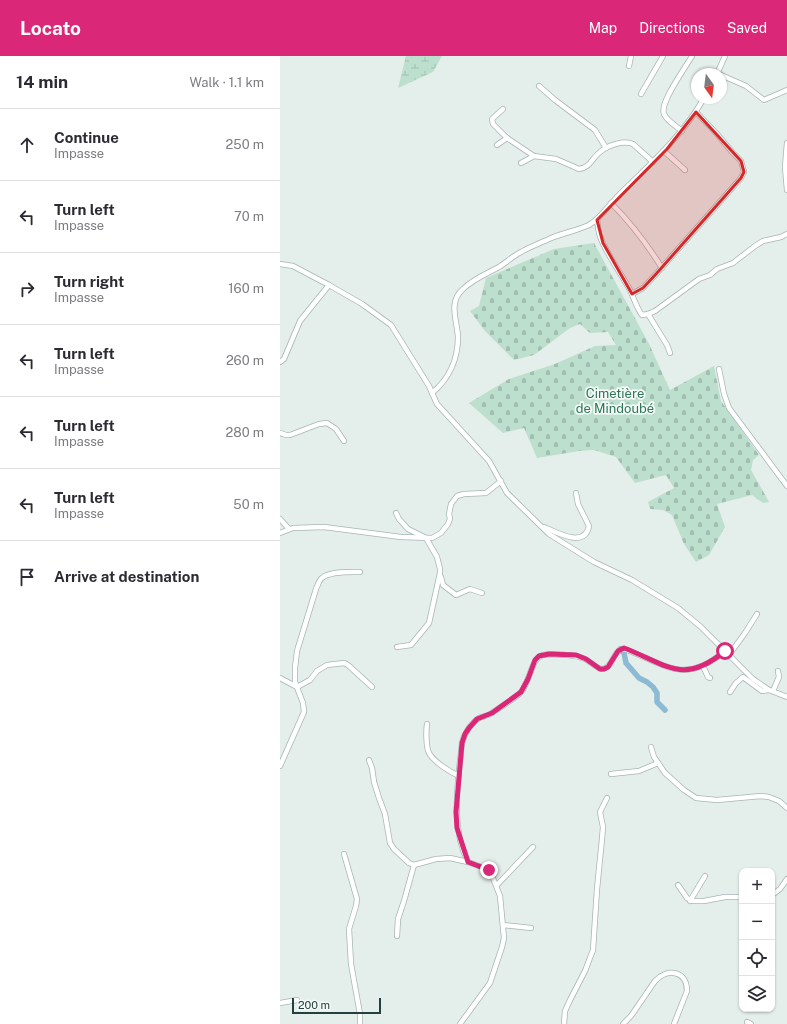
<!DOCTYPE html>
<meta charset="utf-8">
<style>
body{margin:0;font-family:"Public Sans",sans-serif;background:#f7f7f7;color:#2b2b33}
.controls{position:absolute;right:12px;bottom:12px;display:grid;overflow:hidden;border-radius:8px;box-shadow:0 1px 3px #0004}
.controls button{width:36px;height:36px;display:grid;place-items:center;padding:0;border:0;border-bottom:1px solid #e1e1e2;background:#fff;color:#2b2b33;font:20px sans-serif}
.compass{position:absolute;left:411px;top:12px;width:36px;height:36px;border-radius:50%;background:#fff;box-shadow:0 1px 3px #0004;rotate:166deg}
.scale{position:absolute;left:12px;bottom:10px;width:89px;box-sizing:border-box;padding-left:4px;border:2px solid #23403e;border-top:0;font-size:11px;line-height:14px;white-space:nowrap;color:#23403e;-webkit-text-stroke:3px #f5faf8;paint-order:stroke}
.stop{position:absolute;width:12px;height:12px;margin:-9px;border:3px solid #db2777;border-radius:50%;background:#fff}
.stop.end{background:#db2777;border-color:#fff;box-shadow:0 1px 4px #0008}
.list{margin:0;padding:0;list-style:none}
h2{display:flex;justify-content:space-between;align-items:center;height:52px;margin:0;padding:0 16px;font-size:17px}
h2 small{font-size:13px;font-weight:400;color:#7c7c81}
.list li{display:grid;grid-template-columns:26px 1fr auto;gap:12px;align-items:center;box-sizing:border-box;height:72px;padding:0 16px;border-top:1px solid #e1e1e2}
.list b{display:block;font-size:15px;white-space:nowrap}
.list p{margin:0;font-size:13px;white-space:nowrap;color:#7c7c81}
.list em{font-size:13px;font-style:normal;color:#7c7c81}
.icon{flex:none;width:22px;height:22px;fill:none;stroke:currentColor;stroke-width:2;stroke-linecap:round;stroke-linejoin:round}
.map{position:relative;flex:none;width:507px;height:968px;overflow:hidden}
header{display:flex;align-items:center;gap:24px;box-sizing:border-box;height:56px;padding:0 20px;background:#db2777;color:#fff}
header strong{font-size:19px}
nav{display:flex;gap:22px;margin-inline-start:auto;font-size:14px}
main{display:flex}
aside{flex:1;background:#fff}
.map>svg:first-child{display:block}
</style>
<header>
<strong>Locato</strong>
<nav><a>Map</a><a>Directions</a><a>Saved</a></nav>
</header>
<main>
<aside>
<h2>14 min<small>Walk · 1.1 km</small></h2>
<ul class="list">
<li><svg class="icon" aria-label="ahead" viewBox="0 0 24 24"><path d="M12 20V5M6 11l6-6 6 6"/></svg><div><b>Continue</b><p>Impasse</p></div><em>250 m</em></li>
<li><svg class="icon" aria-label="left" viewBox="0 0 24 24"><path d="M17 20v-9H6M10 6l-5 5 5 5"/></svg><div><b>Turn left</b><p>Impasse</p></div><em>70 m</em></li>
<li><svg class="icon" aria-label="right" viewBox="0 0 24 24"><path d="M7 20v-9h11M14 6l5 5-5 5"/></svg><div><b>Turn right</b><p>Impasse</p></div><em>160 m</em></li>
<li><svg class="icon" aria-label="left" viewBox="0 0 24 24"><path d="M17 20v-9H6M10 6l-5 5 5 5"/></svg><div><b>Turn left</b><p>Impasse</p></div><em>260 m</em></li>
<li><svg class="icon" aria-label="left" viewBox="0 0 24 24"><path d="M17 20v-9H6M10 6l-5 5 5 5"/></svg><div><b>Turn left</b><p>Impasse</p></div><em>280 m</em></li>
<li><svg class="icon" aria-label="left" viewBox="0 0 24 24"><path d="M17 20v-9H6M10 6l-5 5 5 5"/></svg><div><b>Turn left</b><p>Impasse</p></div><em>50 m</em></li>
<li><svg class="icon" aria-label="arrive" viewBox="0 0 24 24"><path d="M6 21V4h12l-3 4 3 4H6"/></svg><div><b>Arrive at destination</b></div></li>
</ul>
</aside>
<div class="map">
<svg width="507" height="968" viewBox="0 0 507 968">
<defs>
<pattern id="wetland-marsh" width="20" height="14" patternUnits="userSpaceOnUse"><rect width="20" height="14" fill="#bddfcd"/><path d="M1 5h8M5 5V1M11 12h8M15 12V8" fill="none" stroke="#a2c0b1"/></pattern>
<pattern id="cemetery-stones" width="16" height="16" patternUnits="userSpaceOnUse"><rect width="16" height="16" fill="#bddfcd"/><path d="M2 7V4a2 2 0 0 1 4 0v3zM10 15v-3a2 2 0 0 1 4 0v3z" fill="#a2c0b1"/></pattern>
</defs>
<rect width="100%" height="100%" fill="#e4eeeb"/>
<polygon fill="url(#wetland-marsh)" points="126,0 162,0 153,16 118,32"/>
<polygon fill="url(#cemetery-stones)" points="314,187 369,288 390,334 434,310 441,345 479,399 473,404 471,414 489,446 483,447 472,439 437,448 445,471 429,499 416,506 404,488 392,459 383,454 370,453 368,446 394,432 386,419 355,427 336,401 314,394 299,395 257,402 244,372 223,377 189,347 229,323 275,308 315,290 336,289 328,276 310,277 300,268 290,272 254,299 234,304 205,275 190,255 199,250 206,222 274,193"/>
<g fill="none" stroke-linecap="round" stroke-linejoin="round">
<polyline stroke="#8cbad3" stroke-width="5.5" points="340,593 344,597 346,607 359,622 367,626 373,631 377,637 377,646 385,654"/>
<defs>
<g id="minor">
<polyline points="349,10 351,0"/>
<polyline points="437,18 445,0"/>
<polyline points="441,19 466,30 484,44 507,34"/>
<polyline points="259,30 275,44 315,74 326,92"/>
<polyline points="361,38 383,0"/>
<path d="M223,53L212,63L213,68L227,82L254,100L276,103L299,113C311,111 311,103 320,96C328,89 344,84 353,88L373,106"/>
<path d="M402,75C396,70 387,65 384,58C379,47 406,11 412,0"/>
<polyline points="507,87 505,111 507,134"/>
<polyline points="217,89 227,82"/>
<polyline points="384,95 405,114"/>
<polyline points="241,107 254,100"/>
<path d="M331,147C351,167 367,188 382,212"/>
<path d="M317,164C318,169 318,175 320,180C325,196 341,217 350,234C354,242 356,251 362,259L368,258L375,255L419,223L430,219L437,213L453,207L475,190L483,185L501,181L507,178"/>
<polyline points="0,208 13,210 49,229 82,248 111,269 149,330 157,348 209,405 227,437 269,478 314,506 352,524 398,552 421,571 473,623 489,634 507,641"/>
<polyline points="352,238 363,232 377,217 461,122 464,116 461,105 453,97 437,78 416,56"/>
<polyline points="368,258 387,289 390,297"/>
<polyline points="0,306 4,303 20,265 49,229"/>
<polyline points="439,313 444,338 449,352 507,430"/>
<path d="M152,337C169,323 178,303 178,281C177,264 168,246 183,233C193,223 206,218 219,211C227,206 233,200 241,196C250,191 260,187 269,183C282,177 296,175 309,169C320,163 328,150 337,141C368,110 402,81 424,42"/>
<polyline points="0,377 6,379 10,379 39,368 47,367 56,373 64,385"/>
<polyline points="116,457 119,463 128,473 146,482 157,501 160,513 160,517 149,567 131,589 117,591"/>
<polyline points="0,463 9,473"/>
<path d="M264,471C276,476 305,493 309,470L298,448L296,437"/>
<polyline points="0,477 13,472 44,471 121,481 152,482 161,477 168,468 170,463 169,458 171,448 177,440 184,438 206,437 221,425"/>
<polyline points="161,521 163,529 176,539 190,533 202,537"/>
<polyline points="449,599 465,577 477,558"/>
<polyline points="423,610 428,621 430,622"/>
<polyline points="0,622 17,631 30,624 37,615 47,609 64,607 68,609 92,631"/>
<polyline points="493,635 499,621 498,615"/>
<polyline points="450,636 456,627 463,621 482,635 489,634"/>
<path d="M147,668C146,675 146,691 149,697C154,706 170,716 179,720"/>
<polyline points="371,691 374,701 385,717 404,734 416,742 437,744 481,740 489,741 499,745 507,752"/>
<polyline points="89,704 92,712 94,726 99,742 105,758 110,787 114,793 129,807 134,809 156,803 170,802 188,806"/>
<path d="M0,710L24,656L23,647L15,626V612L17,595L36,533C38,529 39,524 42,522C50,515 71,516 80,516"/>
<polyline points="331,718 359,715 378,707"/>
<polyline points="64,798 77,843 76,850 69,873 71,908 80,958 80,968"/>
<polyline points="217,829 253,791"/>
<polyline points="398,829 407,842 413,845 424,845 445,841 462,841"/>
<polyline points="492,839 500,833 507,823"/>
<polyline points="410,845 425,820"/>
<polyline points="223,869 251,872"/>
<polyline points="117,880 118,863 124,845 134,809"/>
<polyline points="0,947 17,944"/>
<polyline points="467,966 471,968"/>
<path d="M180,968L210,927L222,891L224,882L220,840L211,817L207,813L188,806C170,771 178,725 182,687C184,678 191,667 199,662C203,660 209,660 213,656C221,651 230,645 238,639C250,630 250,602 263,599C271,597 298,599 305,603C310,605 318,614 323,613C334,611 332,594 344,593C386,608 403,630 445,595"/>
<polyline points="284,968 285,955 290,944 305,915 313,894 317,833 322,783 323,771 320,756 327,742"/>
<path d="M343,968L351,960L375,925C387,912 407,914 407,935L394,968"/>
</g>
</defs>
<use href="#minor" stroke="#a6b6b4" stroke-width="6"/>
<use href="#minor" stroke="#fff" stroke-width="4.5"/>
</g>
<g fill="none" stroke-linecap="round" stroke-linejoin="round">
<path stroke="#db2777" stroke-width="5" d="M209,814L188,806L177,772L176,756L182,687L185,678L189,672L197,663L212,657L241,636L248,623L255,604L259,600L269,598L296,599L306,603L320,613H324L328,611L338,595L344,592C386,608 403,630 445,595"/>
</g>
<path fill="#d62828" fill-opacity="0.2" stroke="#d62828" stroke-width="3" stroke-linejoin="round" d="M416,56L461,105L464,116L461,122L377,217L363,232L352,238L323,187L317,164L387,93Z"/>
<g text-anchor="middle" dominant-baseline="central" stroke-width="3.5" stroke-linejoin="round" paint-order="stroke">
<g font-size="13" fill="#2c7858" stroke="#f5faf8">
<text x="335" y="337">Cimetière<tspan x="335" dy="15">de Mindoubé</tspan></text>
</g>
</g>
</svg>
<div class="controls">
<button>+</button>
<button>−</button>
<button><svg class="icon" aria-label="locate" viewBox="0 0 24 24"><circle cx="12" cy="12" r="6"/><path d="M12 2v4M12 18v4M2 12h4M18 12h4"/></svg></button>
<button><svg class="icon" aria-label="layers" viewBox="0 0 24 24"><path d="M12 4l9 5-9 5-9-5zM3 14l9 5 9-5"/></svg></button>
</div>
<svg class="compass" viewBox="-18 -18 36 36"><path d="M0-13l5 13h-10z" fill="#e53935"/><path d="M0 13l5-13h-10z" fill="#7c7c81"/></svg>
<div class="scale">200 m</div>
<div class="stop" style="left:445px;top:595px"></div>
<div class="stop end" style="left:209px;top:814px"></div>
</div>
</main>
